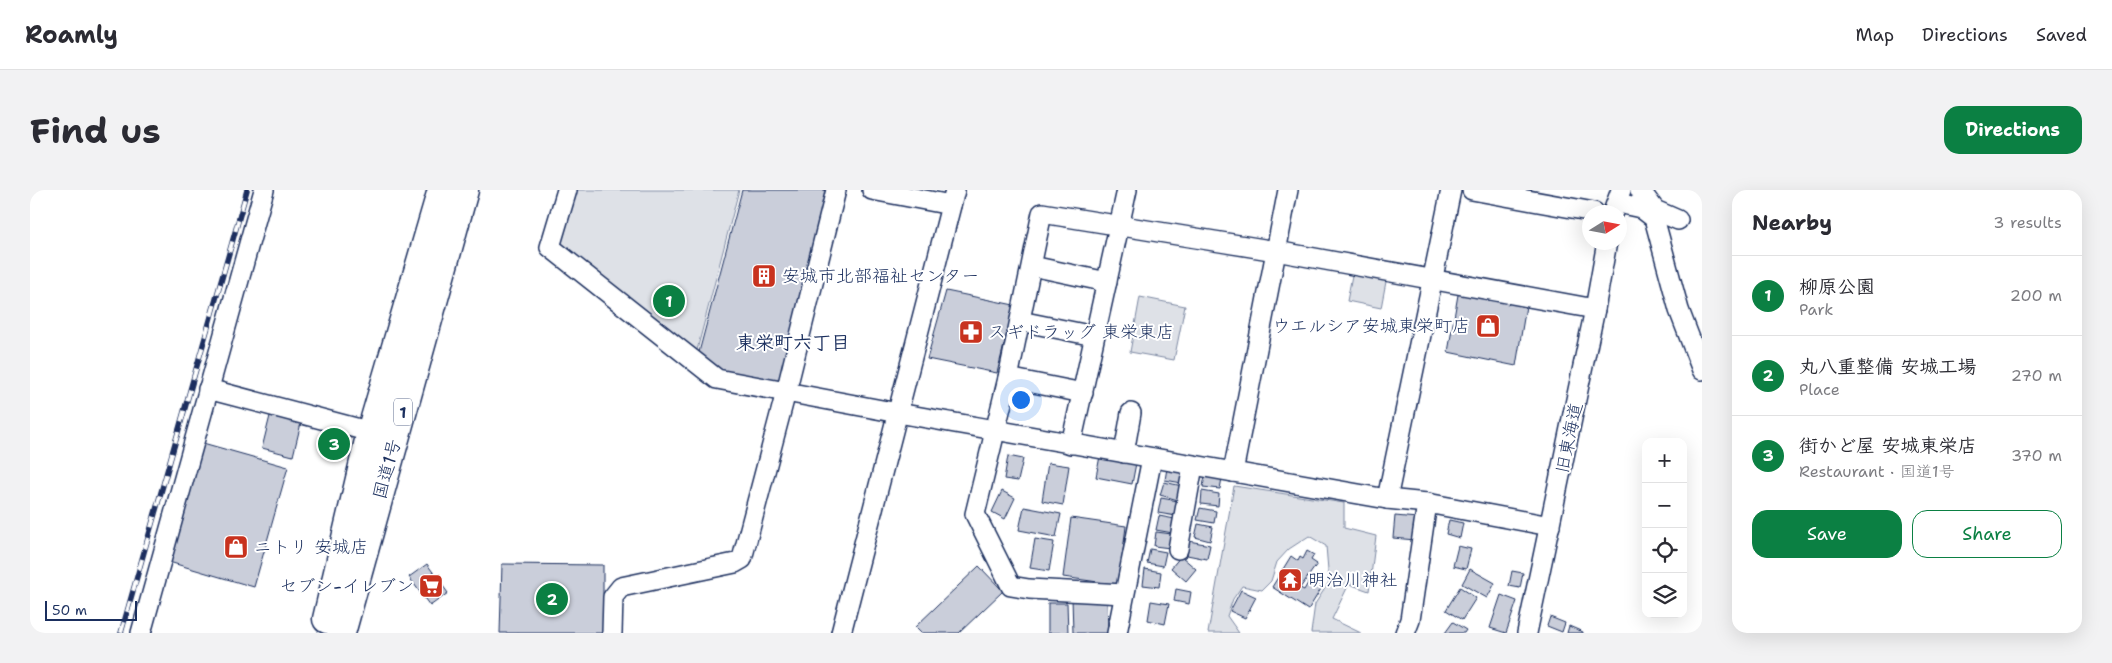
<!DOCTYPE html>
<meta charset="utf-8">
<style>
body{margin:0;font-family:"Shantell Sans","Klee One",sans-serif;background:#f2f2f3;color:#2b2b33}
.controls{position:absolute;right:15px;bottom:15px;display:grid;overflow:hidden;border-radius:10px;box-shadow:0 5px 20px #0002}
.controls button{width:45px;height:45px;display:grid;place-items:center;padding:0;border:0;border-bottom:1px solid #e1e1e2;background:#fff;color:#2b2b33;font:25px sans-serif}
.compass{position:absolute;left:1552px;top:15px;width:45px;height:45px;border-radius:50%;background:#fff;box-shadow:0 5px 20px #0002;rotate:79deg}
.scale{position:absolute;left:15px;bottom:12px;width:92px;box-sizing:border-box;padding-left:5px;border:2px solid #1b2f5e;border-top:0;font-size:14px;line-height:18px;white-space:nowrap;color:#1b2f5e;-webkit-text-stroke:4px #fff;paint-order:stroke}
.you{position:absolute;left:990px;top:209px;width:18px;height:18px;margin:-12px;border:4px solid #fff;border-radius:50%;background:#1a73e8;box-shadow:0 0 0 8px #1a73e833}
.badge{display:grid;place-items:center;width:32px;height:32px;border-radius:50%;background:#0b8043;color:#fff;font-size:16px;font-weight:700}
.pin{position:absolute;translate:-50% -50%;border:2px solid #fff;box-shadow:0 1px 5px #0006}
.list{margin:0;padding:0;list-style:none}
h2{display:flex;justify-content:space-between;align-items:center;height:65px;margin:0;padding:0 20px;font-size:21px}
h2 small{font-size:16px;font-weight:400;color:#7c7c81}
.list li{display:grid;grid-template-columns:32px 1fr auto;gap:15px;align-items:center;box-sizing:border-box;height:80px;padding:0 20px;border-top:1px solid #e1e1e2}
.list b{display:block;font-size:19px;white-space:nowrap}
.list p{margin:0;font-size:16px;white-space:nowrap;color:#7c7c81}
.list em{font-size:16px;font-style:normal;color:#7c7c81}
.actions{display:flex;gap:10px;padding:15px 20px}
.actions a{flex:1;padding:11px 0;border:1px solid #0b8043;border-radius:15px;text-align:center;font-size:18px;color:#0b8043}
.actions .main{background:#0b8043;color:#fff}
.icon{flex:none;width:28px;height:28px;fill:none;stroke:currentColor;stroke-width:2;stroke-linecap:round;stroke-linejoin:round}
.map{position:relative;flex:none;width:1672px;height:443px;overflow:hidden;border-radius:15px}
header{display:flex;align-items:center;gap:30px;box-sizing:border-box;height:70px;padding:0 25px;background:#fff;border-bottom:1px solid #e1e1e2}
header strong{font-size:24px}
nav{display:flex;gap:28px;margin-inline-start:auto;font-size:18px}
.intro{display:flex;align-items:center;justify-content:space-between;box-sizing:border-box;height:120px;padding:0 30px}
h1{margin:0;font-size:35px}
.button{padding:12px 22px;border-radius:15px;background:#0b8043;color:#fff;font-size:18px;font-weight:700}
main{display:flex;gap:30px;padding:0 30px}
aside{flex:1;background:#fff;border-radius:15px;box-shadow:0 5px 20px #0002}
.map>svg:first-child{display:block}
</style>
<header>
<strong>Roamly</strong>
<nav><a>Map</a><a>Directions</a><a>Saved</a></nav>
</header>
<div class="intro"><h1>Find us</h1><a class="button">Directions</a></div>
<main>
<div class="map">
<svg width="1672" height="443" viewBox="0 0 1672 443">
<rect width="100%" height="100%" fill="#fff"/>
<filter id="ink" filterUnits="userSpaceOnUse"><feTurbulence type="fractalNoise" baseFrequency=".02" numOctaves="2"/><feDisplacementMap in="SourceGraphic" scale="10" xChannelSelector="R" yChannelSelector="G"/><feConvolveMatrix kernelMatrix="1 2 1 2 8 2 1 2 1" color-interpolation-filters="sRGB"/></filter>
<g filter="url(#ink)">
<g fill="#dee1e7" stroke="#7c88a2">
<polygon points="546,0 709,0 666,164 533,58 531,52"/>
<polygon points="1324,75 1358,81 1351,118 1317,111"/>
<polygon points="1110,107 1155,116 1144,170 1100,162"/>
<polygon points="1204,296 1314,313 1314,338 1346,346 1339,401 1319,394 1302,429 1331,443 1281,443 1285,414 1299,392 1296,356 1279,346 1259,359 1247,372 1241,391 1232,400 1212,396 1203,409 1197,426 1209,443 1178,443"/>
</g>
<g fill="#caceda" stroke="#1b2f5e">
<polygon points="712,0 796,0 752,192 690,184 668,166"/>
<polygon points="1429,99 1497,110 1486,176 1418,162"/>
<polygon points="916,101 984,115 967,183 897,169"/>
<polygon points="240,226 271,233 263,266 232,258"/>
<polygon points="303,241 320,245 314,269 298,265"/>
<polygon points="173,253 258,277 224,397 139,372"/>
<polygon points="978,266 993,269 988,291 974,289"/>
<polygon points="1070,266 1106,273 1102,294 1066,287"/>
<polygon points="1018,273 1039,276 1033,315 1012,311"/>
<polygon points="1137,278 1154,282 1152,293 1135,290"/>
<polygon points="1175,285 1192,288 1190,299 1173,297"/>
<polygon points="1134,292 1152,296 1148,310 1130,305"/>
<polygon points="972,301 985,308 975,329 962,322"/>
<polygon points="1172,301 1189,304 1188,316 1171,314"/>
<polygon points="1131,308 1148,311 1146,326 1128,323"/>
<polygon points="994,317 1031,324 1026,347 989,340"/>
<polygon points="1170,318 1186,321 1184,333 1167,330"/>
<polygon points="1129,326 1145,329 1143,343 1126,340"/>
<polygon points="1365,326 1387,328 1385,350 1363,348"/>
<polygon points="1041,328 1096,336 1089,395 1033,387"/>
<polygon points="1419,330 1433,333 1430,348 1416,344"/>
<polygon points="1168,334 1183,337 1180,351 1165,347"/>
<polygon points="1126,342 1142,344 1140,358 1124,356"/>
<polygon points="1005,349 1024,352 1019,381 1000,378"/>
<polygon points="1159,351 1180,355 1177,369 1157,365"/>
<polygon points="1428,356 1441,359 1436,379 1423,376"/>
<polygon points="1120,359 1136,362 1133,376 1117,373"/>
<polygon points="1277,361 1284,365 1281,370 1287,374 1270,398 1274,400 1282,386 1294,394 1278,420 1242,397 1261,366 1268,371 1270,367 1273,369"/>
<polygon points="1151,366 1166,379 1156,391 1141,378"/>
<polygon points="397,374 418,403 400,416 379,387"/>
<polygon points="472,374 573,375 573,443 470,443"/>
<polygon points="949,376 973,401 929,443 891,443 885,437"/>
<polygon points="1115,379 1131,382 1129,397 1113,395"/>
<polygon points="1440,379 1465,393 1457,408 1432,394"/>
<polygon points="1482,381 1493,383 1490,398 1479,396"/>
<polygon points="1430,397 1446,408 1432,430 1416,420"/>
<polygon points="1146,399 1161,402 1159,414 1144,411"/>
<polygon points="1211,400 1226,407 1215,428 1200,421"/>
<polygon points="1471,405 1487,411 1476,443 1460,438"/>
<polygon points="1042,408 1077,408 1078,443 1043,443"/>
<polygon points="1121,411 1139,414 1135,434 1118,430"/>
<polygon points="1018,413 1037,413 1038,443 1018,443"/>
<polygon points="1520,427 1535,433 1532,442 1517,436"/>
<polygon points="1423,432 1436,440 1434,443 1415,443"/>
<polygon points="1539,436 1553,442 1553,443 1537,443"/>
</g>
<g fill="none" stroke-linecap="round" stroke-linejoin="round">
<defs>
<g id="minor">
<polyline points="537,0 520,57 687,189 868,223 1357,309 1397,313 1520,336"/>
<polyline points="842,0 921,15"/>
<polyline points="1442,0 1564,22"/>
<polyline points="1610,0 1625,20 1648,30"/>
<polyline points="1597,15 1611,18 1624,28 1649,120 1672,180"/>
<polyline points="1583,22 1591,0"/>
<polyline points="1002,76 1077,92"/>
<polyline points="990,131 1064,146"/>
<polyline points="978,188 1053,203"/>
<polyline points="178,199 341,242"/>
<polyline points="1041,254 1097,0"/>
<polyline points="1094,263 1101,223"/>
<polyline points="1203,282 1258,0"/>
<polyline points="1357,309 1421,0"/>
<polyline points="1148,359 1163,276"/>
<polyline points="1094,404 999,399 981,396 945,324 978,188 1012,23 1246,61 1565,119"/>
<polyline points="111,443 234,0"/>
<polyline points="582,443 583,407 591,397 705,373 712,369 756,202 806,0"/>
<polyline points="811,443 925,0"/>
<polyline points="1087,443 1122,268"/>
<polyline points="1375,443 1380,430 1397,313"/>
<polyline points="1497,443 1565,119 1577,52"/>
</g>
<g id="highway">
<polyline points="297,429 341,242 412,0"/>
<polyline points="311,443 434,0"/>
</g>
</defs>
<use href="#minor" stroke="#1b2f5e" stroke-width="22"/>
<use href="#highway" stroke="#1b2f5e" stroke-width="31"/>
<use href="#minor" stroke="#fff" stroke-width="19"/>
<use href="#highway" stroke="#fff" stroke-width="28"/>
<defs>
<polyline id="rail" points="91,443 217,0"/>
</defs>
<use href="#rail" stroke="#1b2f5e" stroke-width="5.5"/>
<use href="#rail" stroke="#fff" stroke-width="4" stroke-dasharray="11" stroke-linecap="butt"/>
</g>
</g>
<defs>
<symbol id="building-square" viewBox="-11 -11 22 22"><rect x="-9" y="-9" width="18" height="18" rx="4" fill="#c8321e" stroke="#fff"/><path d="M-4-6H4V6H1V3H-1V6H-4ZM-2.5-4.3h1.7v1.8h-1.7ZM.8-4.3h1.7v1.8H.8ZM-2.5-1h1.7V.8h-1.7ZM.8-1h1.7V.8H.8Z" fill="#fff"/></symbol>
<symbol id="shop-square" viewBox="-11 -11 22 22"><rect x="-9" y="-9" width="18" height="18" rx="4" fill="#c8321e" stroke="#fff"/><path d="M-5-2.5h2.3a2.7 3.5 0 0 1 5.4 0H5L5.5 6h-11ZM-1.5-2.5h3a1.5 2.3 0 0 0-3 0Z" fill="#fff"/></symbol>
<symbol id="pharmacy-square" viewBox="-11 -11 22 22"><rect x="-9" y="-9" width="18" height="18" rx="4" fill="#c8321e" stroke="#fff"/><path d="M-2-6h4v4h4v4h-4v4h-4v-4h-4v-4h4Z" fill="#fff"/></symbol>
<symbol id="temple-square" viewBox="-11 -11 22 22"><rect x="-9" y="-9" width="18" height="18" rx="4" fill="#c8321e" stroke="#fff"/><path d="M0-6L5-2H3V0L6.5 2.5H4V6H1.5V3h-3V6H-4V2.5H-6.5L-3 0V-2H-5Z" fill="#fff"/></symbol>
<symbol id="supermarket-square" viewBox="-11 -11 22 22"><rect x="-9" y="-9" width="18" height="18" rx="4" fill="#c8321e" stroke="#fff"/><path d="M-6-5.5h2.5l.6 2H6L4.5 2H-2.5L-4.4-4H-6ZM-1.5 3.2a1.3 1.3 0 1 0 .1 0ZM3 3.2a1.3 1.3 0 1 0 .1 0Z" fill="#fff"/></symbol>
</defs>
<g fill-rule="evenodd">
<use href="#building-square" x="720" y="72" width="28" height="28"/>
<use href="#shop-square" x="1444" y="122" width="28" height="28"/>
<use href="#pharmacy-square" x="927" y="128" width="28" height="28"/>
<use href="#shop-square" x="192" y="343" width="28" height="28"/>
<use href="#temple-square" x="1246" y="376" width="28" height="28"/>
<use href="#supermarket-square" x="387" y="382" width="28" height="28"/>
</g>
<g text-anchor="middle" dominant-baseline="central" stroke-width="4" stroke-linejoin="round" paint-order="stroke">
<rect fill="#fff" stroke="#5f6d8e" stroke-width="1" x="364" y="208.5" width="18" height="27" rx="4"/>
<g font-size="16" font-weight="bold" fill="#1b2f5e">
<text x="373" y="222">1</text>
</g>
<g font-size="18" fill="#1b2f5e" stroke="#fff" text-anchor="start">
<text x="752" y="86">安城市北部福祉センター</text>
<text x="1440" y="136" text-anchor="end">ウエルシア安城東栄町店</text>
<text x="958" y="142">スギドラッグ 東栄東店</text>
<text x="224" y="357">ニトリ 安城店</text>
<text x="1278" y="390">明治川神社</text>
<text x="384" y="396" text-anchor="end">セブン-イレブン</text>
</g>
<g font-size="18" fill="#1b2f5e" stroke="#fff">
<text transform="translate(1539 248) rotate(-78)">旧東海道</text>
<text transform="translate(357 279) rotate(-75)">国道1号</text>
</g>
<g font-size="19" font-weight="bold" fill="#1b2f5e" stroke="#fff">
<text x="763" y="152">東栄町六丁目</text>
</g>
</g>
</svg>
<div class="controls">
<button>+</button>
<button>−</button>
<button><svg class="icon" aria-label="locate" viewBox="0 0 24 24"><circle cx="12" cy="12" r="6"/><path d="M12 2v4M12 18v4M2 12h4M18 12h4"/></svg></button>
<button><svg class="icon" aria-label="layers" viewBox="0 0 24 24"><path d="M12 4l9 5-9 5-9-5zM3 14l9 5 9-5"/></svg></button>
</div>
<svg class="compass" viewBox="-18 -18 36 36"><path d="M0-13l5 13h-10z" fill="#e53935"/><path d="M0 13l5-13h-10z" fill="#7c7c81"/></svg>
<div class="scale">50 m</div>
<div class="you"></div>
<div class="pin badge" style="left:639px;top:111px">1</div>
<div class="pin badge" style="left:522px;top:409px">2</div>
<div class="pin badge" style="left:304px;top:254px">3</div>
</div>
<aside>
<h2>Nearby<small>3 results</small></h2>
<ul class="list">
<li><span class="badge">1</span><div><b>柳原公園</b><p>Park</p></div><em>200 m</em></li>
<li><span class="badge">2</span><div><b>丸八重整備 安城工場</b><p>Place</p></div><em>270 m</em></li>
<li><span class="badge">3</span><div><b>街かど屋 安城東栄店</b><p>Restaurant · 国道1号</p></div><em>370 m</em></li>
</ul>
<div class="actions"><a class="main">Save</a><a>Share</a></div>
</aside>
</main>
